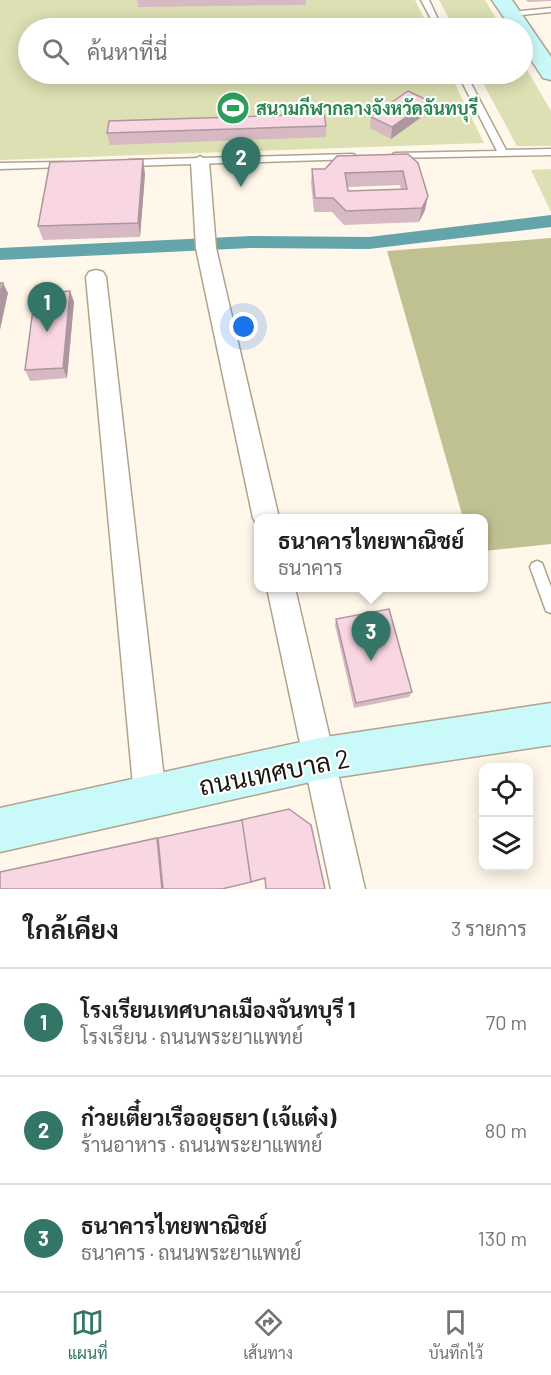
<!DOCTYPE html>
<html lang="th">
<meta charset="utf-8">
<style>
body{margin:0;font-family:Barlow,Sarabun,sans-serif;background:#f2f2f2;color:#202124}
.controls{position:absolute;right:18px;bottom:18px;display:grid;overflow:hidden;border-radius:12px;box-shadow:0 3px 15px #0003}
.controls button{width:54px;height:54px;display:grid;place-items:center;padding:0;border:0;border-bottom:2px solid #e0e0e0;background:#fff;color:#202124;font:30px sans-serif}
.you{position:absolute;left:244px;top:327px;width:21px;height:21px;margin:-15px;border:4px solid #fff;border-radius:50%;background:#1a73e8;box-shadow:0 0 0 9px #1a73e833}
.badge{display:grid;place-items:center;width:39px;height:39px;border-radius:50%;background:#337567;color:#fff;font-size:20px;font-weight:700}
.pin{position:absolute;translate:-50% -50px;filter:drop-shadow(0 2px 3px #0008)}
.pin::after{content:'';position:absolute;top:32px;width:21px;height:18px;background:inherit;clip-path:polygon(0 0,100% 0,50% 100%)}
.popup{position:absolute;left:254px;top:514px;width:234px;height:78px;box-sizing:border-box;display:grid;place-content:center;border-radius:12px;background:#fff;filter:drop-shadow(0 2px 4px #0005);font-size:20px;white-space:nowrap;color:#757577}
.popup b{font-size:22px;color:#202124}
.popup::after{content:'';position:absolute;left:50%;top:100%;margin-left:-12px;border:12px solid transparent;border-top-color:#fff}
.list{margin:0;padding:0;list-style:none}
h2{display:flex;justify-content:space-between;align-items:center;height:78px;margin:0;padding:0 24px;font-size:26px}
h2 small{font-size:20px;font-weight:400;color:#757577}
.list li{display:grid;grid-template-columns:39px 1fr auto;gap:18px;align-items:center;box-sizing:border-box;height:108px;padding:0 24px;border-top:2px solid #e0e0e0}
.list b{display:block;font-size:22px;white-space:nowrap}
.list p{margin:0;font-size:20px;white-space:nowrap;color:#757577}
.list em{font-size:20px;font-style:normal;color:#757577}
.icon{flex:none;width:33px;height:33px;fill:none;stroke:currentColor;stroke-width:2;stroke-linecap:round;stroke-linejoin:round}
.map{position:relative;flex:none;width:551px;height:889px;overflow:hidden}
.search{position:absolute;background:#fff;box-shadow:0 3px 15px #0003;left:18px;right:18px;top:18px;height:66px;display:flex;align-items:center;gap:15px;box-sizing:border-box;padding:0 21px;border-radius:33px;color:#757577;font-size:22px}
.sheet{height:402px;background:#fff}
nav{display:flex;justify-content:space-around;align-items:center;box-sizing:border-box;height:84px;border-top:2px solid #e0e0e0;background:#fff;font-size:16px;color:#757577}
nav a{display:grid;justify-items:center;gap:3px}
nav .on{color:#337567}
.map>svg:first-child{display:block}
</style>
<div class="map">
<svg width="551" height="889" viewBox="0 0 551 889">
<rect width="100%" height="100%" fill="#fff7e9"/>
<g fill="#dde0b2">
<polygon points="0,0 415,0 429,28 28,28 28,74 450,74 484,143 0,160"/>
<polygon points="439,0 485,0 502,28 454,28"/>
<polygon points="523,63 551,111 551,146 517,146 478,74 522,74"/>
<polygon points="551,169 551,212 531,170"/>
</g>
<polygon fill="#bfc290" points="551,238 551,544 484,551 484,518 463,518 387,251"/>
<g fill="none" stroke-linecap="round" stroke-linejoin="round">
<polygon fill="#64a4ab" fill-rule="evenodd" points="551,215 551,227 369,249 251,248 0,260 0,248 251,236 369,237"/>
<defs>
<g id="lane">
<polygon points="421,0 429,0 442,28 436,28"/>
<polygon points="551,8 551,12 511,16 507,14 511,12"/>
<polygon points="458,74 466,74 506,150 551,149 551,155 393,158 393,154 396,153 497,151"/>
<polygon points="352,154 355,155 355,159 129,166 125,163 129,160"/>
<polygon points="64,162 68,165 67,167 0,169 0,163"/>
<polygon points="537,561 542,563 551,587 551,613 546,611 530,567 532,563"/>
</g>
<g id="street">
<polygon points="200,156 209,162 216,248 279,518 258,518 258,527 253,518 196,248 191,162"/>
<polygon points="96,270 103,272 106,277 166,796 161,807 150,812 139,807 134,796 86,277 89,272"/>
<polygon points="267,588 295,588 365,889 331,889"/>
</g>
<g id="secondary">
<polygon points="492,0 512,0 551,57 551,80 543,78 522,46 522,28 511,28"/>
<polygon points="551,703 551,745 319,780 0,852 0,808 319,738"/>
</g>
</defs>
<use href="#lane" stroke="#b0a38e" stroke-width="3"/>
<use href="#street" stroke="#b0a38e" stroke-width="3"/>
<use href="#secondary" stroke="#b0a38e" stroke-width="3"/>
<use href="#lane" fill="#fff" fill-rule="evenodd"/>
<use href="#street" fill="#fff" fill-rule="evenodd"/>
<use href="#secondary" fill="#c9faf9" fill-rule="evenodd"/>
</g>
<g fill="#d6b9c2" fill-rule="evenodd">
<polygon points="137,0 306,0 306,5 138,7"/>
<polygon points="526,0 551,0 551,1 528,2"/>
<polygon points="429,101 427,113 391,139 370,128 371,117"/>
<polygon points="326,126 326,137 110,145 107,133"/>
<path d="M408,154L425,210L419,222L344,225L332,212H314L311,183L312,169H325ZM400,185L401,189L348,191V187Z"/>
<polygon points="145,174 140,237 43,240 38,226"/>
<polygon points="70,291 74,302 67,378 30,381 25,370"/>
<polygon points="336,619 412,692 409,697 354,708 335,625"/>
</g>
<g fill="#ae969e">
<polygon points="429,101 427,113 391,139 392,127"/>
<polygon points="143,159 145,174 140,237 138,223"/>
<polygon points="428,196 425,210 419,222 422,208"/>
<polygon points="3,283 8,293 0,330 0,296"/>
<polygon points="70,291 74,302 67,378 63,368"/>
</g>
<g fill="#f9d7e2" stroke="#ae969e" stroke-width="1.5" fill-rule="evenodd">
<polygon points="408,91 429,101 392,127 371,117"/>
<polygon points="324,114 326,126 107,133 109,121"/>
<path d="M408,154L418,163L428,196L422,208L346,211L333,198H315L312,169H325L337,156ZM403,171L407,189L348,191L345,173Z"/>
<polygon points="143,159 138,223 38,226 50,162"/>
<polygon points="0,283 3,283 0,296"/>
<polygon points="70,291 63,368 25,370 35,294"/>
<polygon points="389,609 412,692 356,703 336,619"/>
<polygon points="289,809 311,825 325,889 266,889 265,878 251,882 241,820"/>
<polygon points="242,820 251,882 222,889 163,889 158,838"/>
<polygon points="157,838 162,889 0,889 0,872"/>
</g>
<defs>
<symbol id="stadium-disc" viewBox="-11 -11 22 22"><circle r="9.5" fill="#2e9e5b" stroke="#fff"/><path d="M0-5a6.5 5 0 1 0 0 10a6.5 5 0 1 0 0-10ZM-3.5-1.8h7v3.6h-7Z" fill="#fff"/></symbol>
</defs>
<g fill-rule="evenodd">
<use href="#stadium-disc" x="214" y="89" width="38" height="38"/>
</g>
<g text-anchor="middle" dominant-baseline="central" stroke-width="4.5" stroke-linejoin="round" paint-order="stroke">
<g font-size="18" font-weight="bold" fill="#27864d" stroke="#fff" text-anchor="start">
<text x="256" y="108">สนามกีฬากลางจังหวัดจันทบุรี</text>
</g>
<g font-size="26" fill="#1b160f" stroke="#fff">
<text transform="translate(274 771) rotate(-11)">ถนนเทศบาล 2</text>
</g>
</g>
</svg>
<div class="controls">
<button><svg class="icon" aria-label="locate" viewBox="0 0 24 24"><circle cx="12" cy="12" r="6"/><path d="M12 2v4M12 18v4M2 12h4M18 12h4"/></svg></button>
<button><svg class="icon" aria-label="layers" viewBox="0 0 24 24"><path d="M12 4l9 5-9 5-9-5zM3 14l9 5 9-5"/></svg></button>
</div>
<div class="you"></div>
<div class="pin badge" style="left:47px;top:332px">1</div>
<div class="pin badge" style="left:241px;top:187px">2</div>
<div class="pin badge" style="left:371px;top:661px">3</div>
<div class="popup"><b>ธนาคารไทยพาณิชย์</b>ธนาคาร</div>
<div class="search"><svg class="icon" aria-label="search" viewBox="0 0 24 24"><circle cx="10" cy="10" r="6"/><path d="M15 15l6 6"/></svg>ค้นหาที่นี่</div>
</div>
<section class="sheet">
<h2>ใกล้เคียง<small>3 รายการ</small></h2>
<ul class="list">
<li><span class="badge">1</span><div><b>โรงเรียนเทศบาลเมืองจันทบุรี 1</b><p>โรงเรียน · ถนนพระยาแพทย์</p></div><em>70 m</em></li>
<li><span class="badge">2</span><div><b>ก๋วยเตี๋ยวเรืออยุธยา (เจ้แต๋ง)</b><p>ร้านอาหาร · ถนนพระยาแพทย์</p></div><em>80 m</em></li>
<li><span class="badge">3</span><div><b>ธนาคารไทยพาณิชย์</b><p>ธนาคาร · ถนนพระยาแพทย์</p></div><em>130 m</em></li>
</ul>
</section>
<nav>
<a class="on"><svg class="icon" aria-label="map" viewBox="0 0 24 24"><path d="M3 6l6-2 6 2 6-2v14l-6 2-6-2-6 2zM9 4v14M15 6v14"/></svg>แผนที่</a>
<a><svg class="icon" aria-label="directions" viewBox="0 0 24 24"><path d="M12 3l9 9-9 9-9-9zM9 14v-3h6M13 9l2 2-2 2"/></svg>เส้นทาง</a>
<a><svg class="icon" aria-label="saved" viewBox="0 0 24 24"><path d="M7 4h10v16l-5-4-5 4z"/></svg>บันทึกไว้</a>
</nav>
